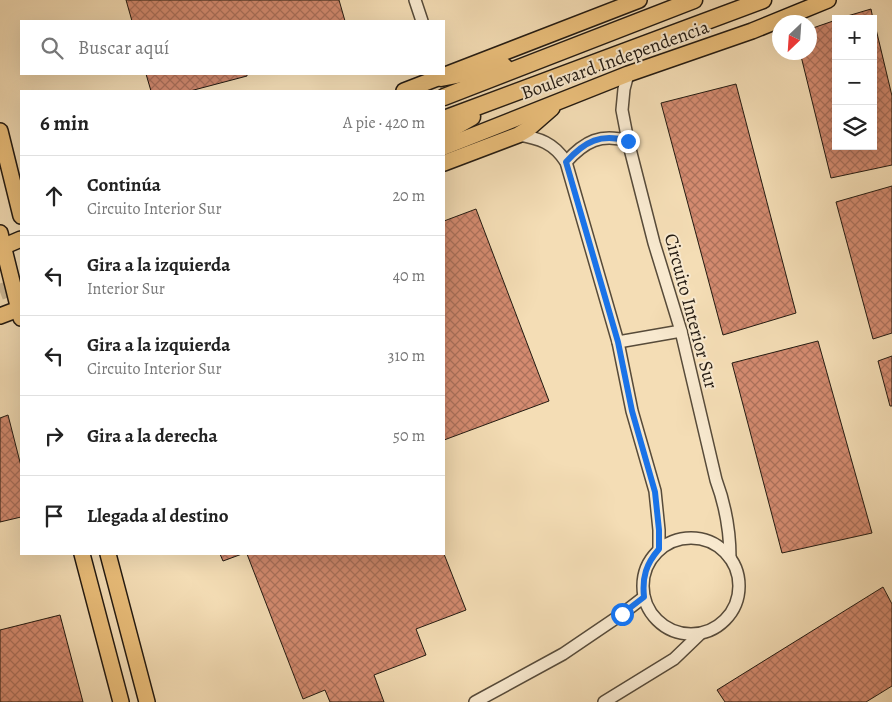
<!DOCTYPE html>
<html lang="es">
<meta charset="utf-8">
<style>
body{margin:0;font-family:Alegreya,serif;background:#f2f2f2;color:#222}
.controls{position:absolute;right:15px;top:15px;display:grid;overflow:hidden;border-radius:0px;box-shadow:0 5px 20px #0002}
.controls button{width:45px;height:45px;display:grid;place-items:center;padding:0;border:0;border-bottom:1px solid #e0e0e0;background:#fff;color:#222;font:25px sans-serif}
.compass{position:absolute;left:772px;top:15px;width:45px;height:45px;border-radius:50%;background:#fff;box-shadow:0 5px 20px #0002;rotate:205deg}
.stop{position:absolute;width:15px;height:15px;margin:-11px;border:4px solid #1a73e8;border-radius:50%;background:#fff}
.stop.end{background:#1a73e8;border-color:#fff;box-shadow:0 1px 5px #0008}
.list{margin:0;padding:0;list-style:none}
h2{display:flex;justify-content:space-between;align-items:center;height:65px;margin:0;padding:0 20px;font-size:21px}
h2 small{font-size:16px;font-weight:400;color:#767676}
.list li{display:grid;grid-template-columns:32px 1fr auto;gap:15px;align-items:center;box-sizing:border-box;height:80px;padding:0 20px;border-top:1px solid #e0e0e0}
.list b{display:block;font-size:19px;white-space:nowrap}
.list p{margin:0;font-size:16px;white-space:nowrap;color:#767676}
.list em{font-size:16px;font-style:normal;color:#767676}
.icon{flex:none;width:28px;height:28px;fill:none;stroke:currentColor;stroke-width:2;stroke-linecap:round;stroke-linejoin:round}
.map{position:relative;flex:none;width:892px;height:702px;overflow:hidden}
.search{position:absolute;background:#fff;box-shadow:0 5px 20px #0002;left:20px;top:20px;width:425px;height:55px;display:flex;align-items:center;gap:12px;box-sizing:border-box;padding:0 18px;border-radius:0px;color:#767676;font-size:19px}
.panel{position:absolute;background:#fff;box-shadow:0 5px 20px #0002;left:20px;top:90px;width:425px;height:465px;border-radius:0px}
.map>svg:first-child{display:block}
</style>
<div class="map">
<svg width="892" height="702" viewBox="0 0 892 702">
<defs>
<pattern id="building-cross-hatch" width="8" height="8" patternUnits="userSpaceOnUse" patternTransform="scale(1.25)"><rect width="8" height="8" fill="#d48b70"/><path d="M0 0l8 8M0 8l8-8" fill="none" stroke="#ac715b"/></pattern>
</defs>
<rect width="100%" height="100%" fill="#f4ddb5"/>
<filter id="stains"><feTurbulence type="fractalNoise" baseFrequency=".004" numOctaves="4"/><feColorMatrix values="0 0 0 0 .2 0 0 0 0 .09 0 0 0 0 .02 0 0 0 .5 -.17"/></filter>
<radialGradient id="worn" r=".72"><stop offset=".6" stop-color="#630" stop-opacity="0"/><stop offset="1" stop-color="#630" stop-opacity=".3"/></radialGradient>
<g fill="url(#building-cross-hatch)" stroke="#231a11">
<polygon points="126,0 339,0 345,21 132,21"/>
<polygon points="871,9 873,19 845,19 844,17"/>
<polygon points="836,20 836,146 873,146 873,30 876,29 892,96 892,165 831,178 800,52 810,52 810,29"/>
<polygon points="146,74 247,74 247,76 190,91 151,91"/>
<polygon points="736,84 796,313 723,335 661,103"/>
<polygon points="892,186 892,333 873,339 836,202"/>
<polygon points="476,209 549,401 444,440 444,221"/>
<polygon points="818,341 872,533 782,553 732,363"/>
<polygon points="892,356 892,406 890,406 878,361"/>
<polygon points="8,415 21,466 21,517 0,522 0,418"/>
<polygon points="220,554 242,554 223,561"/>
<polygon points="247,554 444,554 466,610 416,629 426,655 374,675 384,702 330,702 325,690 303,699"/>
<polygon points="883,587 892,604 892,686 866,702 725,702 717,690"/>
<polygon points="60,615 83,702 0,702 0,630"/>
</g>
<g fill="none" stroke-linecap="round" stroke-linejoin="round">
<g stroke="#cab694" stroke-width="16" stroke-dasharray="16 8" stroke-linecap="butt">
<polyline points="0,269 21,261"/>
<polyline points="0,292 21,284"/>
</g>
<defs>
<g id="minor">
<polyline points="415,0 422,21"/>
<path d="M628,74L624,89L622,110L628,141L654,243L681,331L716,480C726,507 730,530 730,558"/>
<path d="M518,135C539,138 554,143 566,162L618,342L632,411L655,491L659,530V549"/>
<path d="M566,162C585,141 601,133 628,141"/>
<polyline points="618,342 681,331"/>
<circle cx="691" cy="586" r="48"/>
<polyline points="475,702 563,654 622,614 644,597"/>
<polyline points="604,702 674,659 700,634"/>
</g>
<g id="major">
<polyline points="404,91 639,0"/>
<polyline points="0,131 21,216"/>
<polyline points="444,147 628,74 752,31 828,0"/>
<polyline points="444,163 518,135 528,129 552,108"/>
<polyline points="0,233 21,318"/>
<polyline points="0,248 21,239"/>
<polyline points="0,316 21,308"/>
<polyline points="82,554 121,702"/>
<polyline points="108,554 147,702"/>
</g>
<g id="highway">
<polyline points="441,78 504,66"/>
<polyline points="444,97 694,0"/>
<polyline points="444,119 763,0"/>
<polyline points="444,133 472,117"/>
</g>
</defs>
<use href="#minor" stroke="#574b3a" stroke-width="14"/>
<use href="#major" stroke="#231a11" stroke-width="18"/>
<use href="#highway" stroke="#231a11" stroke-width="19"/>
<use href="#minor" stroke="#f8e9cf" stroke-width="11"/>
<use href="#major" stroke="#eabe7a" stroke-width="15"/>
<use href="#highway" stroke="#eabe7a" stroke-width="16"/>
</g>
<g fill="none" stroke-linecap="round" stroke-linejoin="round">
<path stroke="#1a73e8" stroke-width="6" d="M622,614L644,597C642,577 646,564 659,549V530L655,492L632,411L618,342L566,162C585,141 601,133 628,141"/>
</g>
<g text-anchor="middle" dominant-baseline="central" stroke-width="4" stroke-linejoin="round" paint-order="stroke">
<g font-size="19" fill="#231a11" stroke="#f8e9cf">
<text transform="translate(615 60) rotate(-20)">Boulevard Independencia</text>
<text transform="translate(691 311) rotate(75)">Circuito Interior Sur</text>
</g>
</g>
<rect width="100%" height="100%" filter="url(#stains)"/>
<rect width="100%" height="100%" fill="url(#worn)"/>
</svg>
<div class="controls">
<button>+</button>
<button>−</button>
<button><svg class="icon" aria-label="layers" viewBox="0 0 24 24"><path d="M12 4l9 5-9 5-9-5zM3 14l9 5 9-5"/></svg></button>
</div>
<svg class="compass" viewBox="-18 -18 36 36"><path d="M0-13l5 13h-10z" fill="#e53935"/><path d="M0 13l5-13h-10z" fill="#767676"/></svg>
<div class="stop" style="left:622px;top:614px"></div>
<div class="stop end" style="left:628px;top:141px"></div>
<div class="search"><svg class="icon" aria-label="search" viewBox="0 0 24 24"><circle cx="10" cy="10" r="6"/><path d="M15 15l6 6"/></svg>Buscar aquí</div>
<section class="panel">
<h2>6 min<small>A pie · 420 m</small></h2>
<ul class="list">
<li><svg class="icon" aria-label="ahead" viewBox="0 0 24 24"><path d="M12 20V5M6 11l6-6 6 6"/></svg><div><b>Continúa</b><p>Circuito Interior Sur</p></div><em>20 m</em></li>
<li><svg class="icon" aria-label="left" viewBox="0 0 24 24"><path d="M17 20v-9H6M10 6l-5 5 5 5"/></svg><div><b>Gira a la izquierda</b><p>Interior Sur</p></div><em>40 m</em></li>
<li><svg class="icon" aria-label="left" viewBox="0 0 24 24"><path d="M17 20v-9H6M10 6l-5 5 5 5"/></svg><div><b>Gira a la izquierda</b><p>Circuito Interior Sur</p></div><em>310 m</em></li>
<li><svg class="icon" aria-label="right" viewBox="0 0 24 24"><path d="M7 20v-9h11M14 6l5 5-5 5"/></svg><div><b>Gira a la derecha</b></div><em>50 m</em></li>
<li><svg class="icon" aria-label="arrive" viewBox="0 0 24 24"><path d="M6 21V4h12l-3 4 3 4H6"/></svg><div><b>Llegada al destino</b></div></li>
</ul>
</section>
</div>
